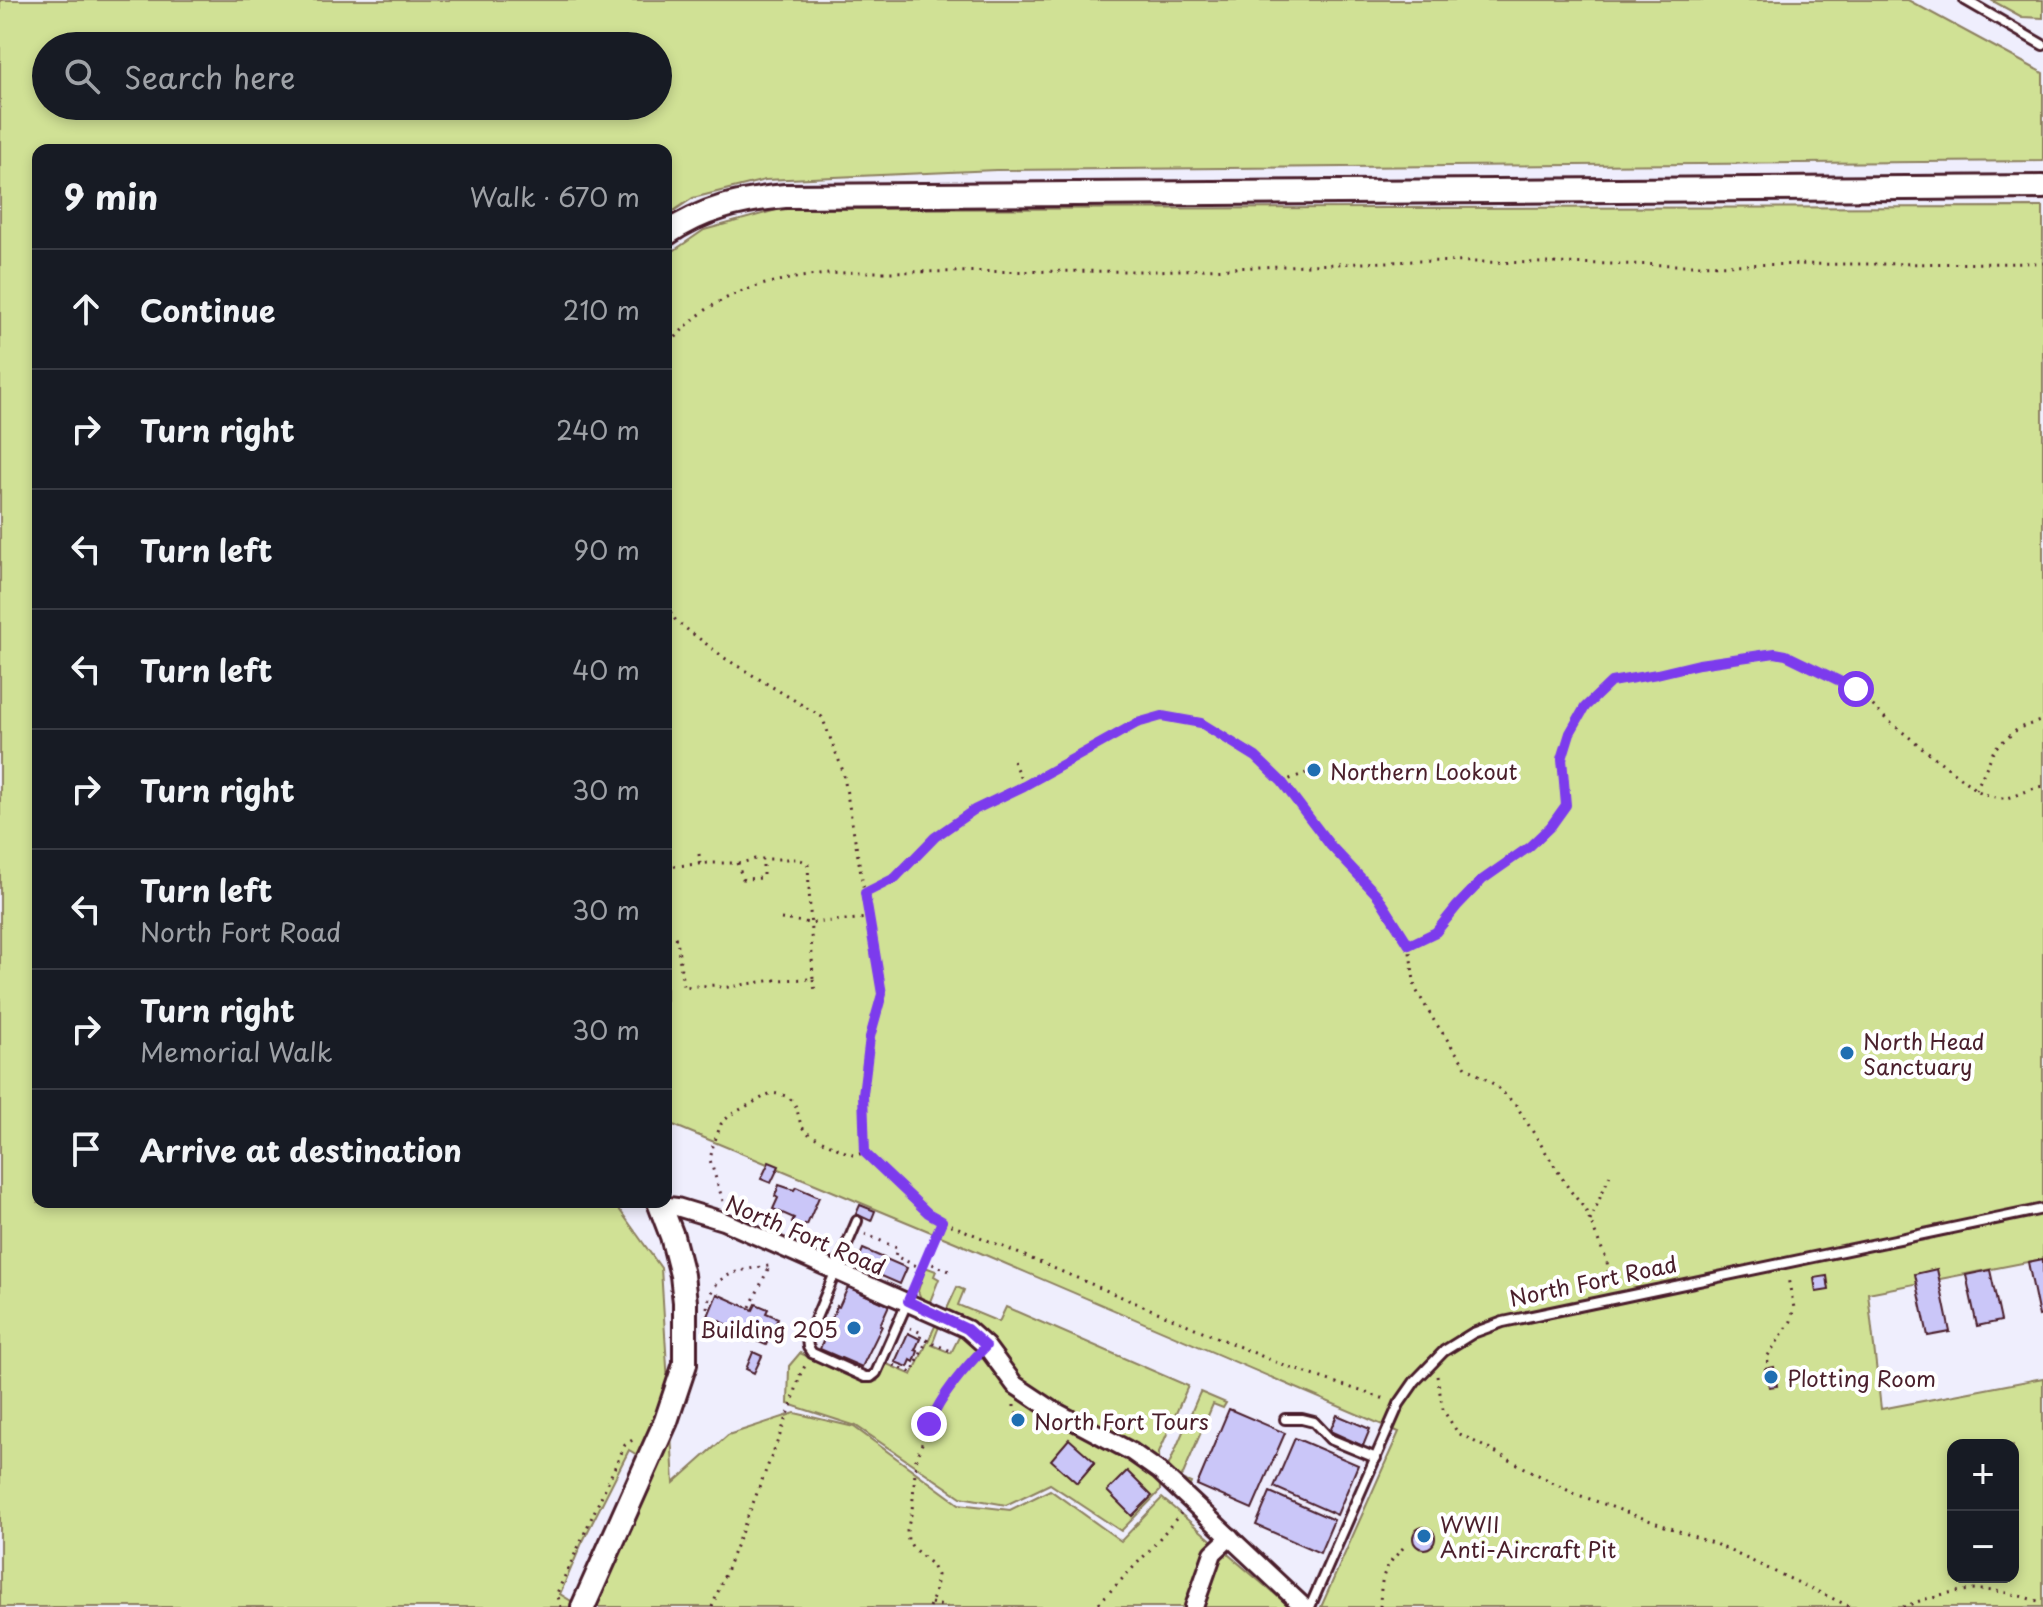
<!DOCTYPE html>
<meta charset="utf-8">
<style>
body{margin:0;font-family:"Playpen Sans",sans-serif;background:#20242c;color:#f1f3f6}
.controls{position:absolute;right:24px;bottom:24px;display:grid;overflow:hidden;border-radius:16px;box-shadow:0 4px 12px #0003}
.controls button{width:72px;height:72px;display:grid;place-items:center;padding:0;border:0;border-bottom:2px solid #363941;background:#171b24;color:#f1f3f6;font:40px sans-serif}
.stop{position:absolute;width:24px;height:24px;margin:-18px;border:6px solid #7c3aed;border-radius:50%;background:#fff}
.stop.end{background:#7c3aed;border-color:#fff;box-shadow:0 2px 8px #0008}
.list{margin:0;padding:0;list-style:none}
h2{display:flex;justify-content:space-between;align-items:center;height:104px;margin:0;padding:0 32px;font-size:34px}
h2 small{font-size:26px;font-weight:400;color:#9ea1a6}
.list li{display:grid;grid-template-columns:52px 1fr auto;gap:24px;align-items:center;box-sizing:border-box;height:120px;padding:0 32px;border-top:2px solid #363941}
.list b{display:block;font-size:30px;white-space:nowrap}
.list p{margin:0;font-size:26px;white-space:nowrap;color:#9ea1a6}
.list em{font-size:26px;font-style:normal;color:#9ea1a6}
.icon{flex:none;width:44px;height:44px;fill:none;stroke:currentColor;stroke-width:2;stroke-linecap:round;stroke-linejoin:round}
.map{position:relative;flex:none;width:2043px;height:1607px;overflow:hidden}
.search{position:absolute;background:#171b24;box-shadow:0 4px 12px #0003;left:32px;top:32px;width:640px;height:88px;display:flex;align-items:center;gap:20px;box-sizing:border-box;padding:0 28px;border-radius:44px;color:#9ea1a6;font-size:30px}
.panel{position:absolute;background:#171b24;box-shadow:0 4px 12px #0003;left:32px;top:144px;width:640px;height:1064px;border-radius:16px}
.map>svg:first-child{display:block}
</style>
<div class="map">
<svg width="2043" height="1607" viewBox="0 0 2043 1607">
<rect width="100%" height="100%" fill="#efeefd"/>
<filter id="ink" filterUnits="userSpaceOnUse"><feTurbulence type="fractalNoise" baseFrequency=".0125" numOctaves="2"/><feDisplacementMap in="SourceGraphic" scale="16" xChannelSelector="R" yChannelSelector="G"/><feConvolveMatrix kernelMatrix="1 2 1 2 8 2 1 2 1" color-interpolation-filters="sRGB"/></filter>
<g filter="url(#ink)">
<g fill="#d0e195" stroke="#8d8060" stroke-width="2" fill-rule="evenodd">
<path d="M0,0H1908L2043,73V161L996,170L765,180L693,198L666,216V150H38V1202H614L661,1268L674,1483L728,1435L795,1413L854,1427L959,1504L1010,1510L1050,1490L1121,1541L1162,1498L1290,1607H0ZM46,46H658V106H46ZM629,1450L642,1458L573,1602L560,1594L581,1545Z"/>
<polygon points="1991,0 2043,0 2043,18 2022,17"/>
<path d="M2043,207V1259L1868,1293L1881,1409L2043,1378V1607H1321L1399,1432L955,1242L666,1122V256L704,230L780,209ZM1953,1445H2013V1577H1953Z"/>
<polygon points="925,1267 936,1271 934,1276 939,1279 929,1304 922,1301 918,1291"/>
<path d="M957,1287L964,1290L958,1305L999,1322L1006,1307L1188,1386L1159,1452L1160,1491L1121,1531L1050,1484L1006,1505L961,1497L856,1426L788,1404L789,1366L800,1353L865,1383L877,1381L887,1364L912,1375L937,1322L940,1324L932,1345L951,1353L960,1335L977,1349L991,1367L998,1350C978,1328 973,1323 946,1311Z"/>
<polygon points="1200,1392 1226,1403 1223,1408 1213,1404 1181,1479 1191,1483 1188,1491 1167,1469"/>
</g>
<g fill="#cac6f8" stroke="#4a1f2b" stroke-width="2">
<polygon points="769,1162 779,1166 771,1183 761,1179"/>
<polygon points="779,1185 794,1190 796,1187 819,1197 807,1225 805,1224 804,1228 792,1223 794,1218 773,1209 778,1198 775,1196"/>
<polygon points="860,1205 875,1211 871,1221 856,1214"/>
<polygon points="863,1249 907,1268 900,1284 856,1265"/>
<polygon points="2043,1259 2043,1315 2039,1316 2028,1262"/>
<polygon points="1937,1269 1950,1332 1928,1336 1915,1274"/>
<polygon points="1990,1270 2001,1321 1977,1326 1966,1275"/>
<polygon points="1827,1276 1829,1290 1816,1292 1814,1278"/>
<polygon points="848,1287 889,1305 880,1325 882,1326 862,1367 820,1349 837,1306 839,1307"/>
<polygon points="717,1294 753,1310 756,1304 768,1309 766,1313 778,1318 766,1345 733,1331 735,1328 708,1316"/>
<polygon points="908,1333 920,1339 915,1350 918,1351 914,1362 911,1360 908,1367 895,1362"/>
<polygon points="753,1352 762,1356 754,1373 746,1369"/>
<polygon points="1774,1367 1777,1386 1769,1387 1765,1369"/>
<polygon points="1229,1409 1285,1433 1252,1509 1197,1485"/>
<polygon points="1337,1415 1370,1429 1363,1446 1330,1431"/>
<polygon points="1295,1438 1358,1465 1337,1515 1274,1487"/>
<polygon points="1069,1439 1095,1462 1077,1483 1051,1460"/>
<polygon points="1127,1471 1152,1496 1132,1516 1107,1491"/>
<polygon points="1270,1492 1334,1520 1320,1553 1256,1525"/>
<circle cx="1424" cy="1538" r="11"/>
</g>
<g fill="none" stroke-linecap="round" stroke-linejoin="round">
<defs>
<g id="lane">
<polyline points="1965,0 2043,45"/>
<polyline points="857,1221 807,1339 808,1347 812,1353 865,1377 871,1377 876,1373 907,1303"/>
<polyline points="1285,1419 1302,1419 1314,1422 1330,1439 1376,1458"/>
<polyline points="1310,1607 1399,1404 1415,1381 1444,1351 1473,1333 1503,1322 2043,1209"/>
</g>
<g id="street">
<polyline points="660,1205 677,1207 723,1221 967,1329 986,1346 1015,1385 1051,1409 1132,1452 1159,1471 1304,1607"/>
<polyline points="1194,1607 1213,1553 1230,1537"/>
</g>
<g id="secondary">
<path d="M666,234C702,209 741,200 785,196L2043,187"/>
<polyline points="583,1607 666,1421 685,1364 685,1302 682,1275 672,1236 659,1202"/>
</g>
</defs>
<use href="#lane" stroke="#4a1f2b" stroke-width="14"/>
<use href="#street" stroke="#4a1f2b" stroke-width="22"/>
<use href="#secondary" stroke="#4a1f2b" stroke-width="28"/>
<g stroke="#4a1f2b" stroke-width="3" stroke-dasharray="2 6" stroke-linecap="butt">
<path d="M666,350C711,285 784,276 858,272L1154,271L1414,261L1681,265L2043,263"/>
<polyline points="666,605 676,621 726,659 822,717 843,771 882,994 870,1037 863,1094 865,1153 928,1213 942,1221 1285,1366 1385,1399"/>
<polyline points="1013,761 1024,786"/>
<polyline points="1282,782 1314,770"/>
<polyline points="1976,790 1995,748 2019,728 2043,720"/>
<polyline points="699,854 700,864"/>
<polyline points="737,863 743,879 763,878 763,860"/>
<polyline points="666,867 709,863 741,863 755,859 799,859 808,864 813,979 774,980 722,988 716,985 683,987 677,938 666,938"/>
<polyline points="865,893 895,878 935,837 974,810 1024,786 1137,723 1162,716 1201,723 1256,757 1282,782 1330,845 1378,896 1409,945 1415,988 1433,1019 1466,1067 1495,1085 1516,1105 1569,1189 1585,1209 1607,1261 1610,1286"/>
<polyline points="781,919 811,923 869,918"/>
<path d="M1409,945L1436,932L1457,906L1482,880L1529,847L1551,826L1566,805L1562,759L1570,733L1585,707L1611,682L1657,674L1699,664L1775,653L1786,655L1856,689L1886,719L1976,790C2011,807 2012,793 2043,786"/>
<polyline points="813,979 815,991"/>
<path d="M723,1201L710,1160L713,1146L721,1124L730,1115L771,1093C806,1096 792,1117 806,1132C809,1135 848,1154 853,1155C856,1155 862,1153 865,1153"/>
<polyline points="1590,1221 1612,1170"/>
<polyline points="865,1234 897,1248 895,1256 921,1268"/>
<polyline points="925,1261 954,1273"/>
<polyline points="914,1287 942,1221"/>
<polyline points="750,1307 769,1267"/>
<path d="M707,1308C711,1273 739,1270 769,1266"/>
<polyline points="704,1323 749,1341 750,1338"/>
<polyline points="910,1328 922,1333 920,1338 951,1351"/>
<polyline points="1768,1363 1767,1357 1791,1321 1794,1308 1788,1278"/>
<polyline points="894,1365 912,1373 930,1333"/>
<polyline points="1437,1376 1443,1410 1458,1433 1573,1493 1715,1544 1851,1607"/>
<polyline points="1014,1405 1014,1409 1025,1426"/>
<polyline points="931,1603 947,1607"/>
<polyline points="561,1607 557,1593 625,1445 634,1439"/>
<polyline points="712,1607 791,1407 800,1375 806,1364"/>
<polyline points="929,1607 934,1596 937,1575 931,1564 913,1548 908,1540 907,1530 912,1511 916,1458 939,1403 955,1380 973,1360"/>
<polyline points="1092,1607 1099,1603 1148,1552 1181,1513"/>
<path d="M1380,1607C1381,1574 1383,1568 1407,1544"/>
<path d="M1903,1607C1932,1596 1962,1587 1994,1591C2011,1592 2027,1599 2043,1602"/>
</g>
<use href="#lane" stroke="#fff" stroke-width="8"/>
<use href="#street" stroke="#fff" stroke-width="16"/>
<use href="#secondary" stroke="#fff" stroke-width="22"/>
</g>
</g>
<g fill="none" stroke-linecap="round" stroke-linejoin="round" filter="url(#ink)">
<path stroke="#7c3aed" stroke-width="10" d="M929,1424C943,1393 963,1370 986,1346L967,1329L908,1301L942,1221L928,1213L865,1153L863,1094L870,1037L882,994L865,893L895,878L935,837L974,810L1024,786L1137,723L1162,716L1201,723L1256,757L1282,782L1330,845L1378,896L1409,945L1436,932L1457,906L1482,880L1529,847L1551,826L1566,805L1562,759L1570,733L1585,707L1611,682L1657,674L1699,664L1775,653L1786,655L1856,689"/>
</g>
<g fill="#1f6fb2" stroke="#fff" stroke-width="3">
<circle cx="1314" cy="770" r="8"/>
<circle cx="1847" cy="1053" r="8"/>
<circle cx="854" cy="1328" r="8"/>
<circle cx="1771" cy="1377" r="8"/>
<circle cx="1018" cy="1420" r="8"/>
<circle cx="1424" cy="1536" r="8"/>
</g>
<g text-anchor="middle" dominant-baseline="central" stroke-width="8" stroke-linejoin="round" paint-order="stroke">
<g font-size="22" fill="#4a1f2b" stroke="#fff" text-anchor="start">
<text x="1330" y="770">Northern Lookout</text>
<text x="1863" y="1040">North Head<tspan x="1863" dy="25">Sanctuary</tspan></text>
<text x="838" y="1328" text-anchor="end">Building 205</text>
<text x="1787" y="1377">Plotting Room</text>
<text x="1034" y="1420">North Fort Tours</text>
<text x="1440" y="1523">WWII<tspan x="1440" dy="25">Anti-Aircraft Pit</tspan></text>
</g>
<g font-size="22" fill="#4a1f2b" stroke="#fff">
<text transform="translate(806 1234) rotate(23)">North Fort Road</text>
<text transform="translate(1593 1280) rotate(-12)">North Fort Road</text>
</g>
</g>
</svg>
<div class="controls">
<button>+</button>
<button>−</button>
</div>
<div class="stop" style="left:1856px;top:689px"></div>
<div class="stop end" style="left:929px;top:1424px"></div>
<div class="search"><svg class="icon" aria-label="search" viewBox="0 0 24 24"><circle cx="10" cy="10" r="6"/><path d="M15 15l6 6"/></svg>Search here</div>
<section class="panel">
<h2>9 min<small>Walk · 670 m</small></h2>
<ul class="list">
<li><svg class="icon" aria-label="ahead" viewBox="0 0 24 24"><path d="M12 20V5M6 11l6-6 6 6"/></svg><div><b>Continue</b></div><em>210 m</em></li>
<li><svg class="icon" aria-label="right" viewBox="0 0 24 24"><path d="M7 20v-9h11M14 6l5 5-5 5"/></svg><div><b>Turn right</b></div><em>240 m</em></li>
<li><svg class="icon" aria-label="left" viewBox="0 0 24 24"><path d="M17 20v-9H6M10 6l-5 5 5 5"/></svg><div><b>Turn left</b></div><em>90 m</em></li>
<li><svg class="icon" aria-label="left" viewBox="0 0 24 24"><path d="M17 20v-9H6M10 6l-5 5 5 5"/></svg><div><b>Turn left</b></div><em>40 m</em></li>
<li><svg class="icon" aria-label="right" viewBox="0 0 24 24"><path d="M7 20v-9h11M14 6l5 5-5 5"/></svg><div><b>Turn right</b></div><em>30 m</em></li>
<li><svg class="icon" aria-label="left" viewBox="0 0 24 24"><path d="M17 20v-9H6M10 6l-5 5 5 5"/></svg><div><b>Turn left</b><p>North Fort Road</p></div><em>30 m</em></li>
<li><svg class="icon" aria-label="right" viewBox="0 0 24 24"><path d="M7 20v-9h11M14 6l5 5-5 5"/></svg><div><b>Turn right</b><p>Memorial Walk</p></div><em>30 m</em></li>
<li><svg class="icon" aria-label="arrive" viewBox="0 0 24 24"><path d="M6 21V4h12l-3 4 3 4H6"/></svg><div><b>Arrive at destination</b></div></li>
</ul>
</section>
</div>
